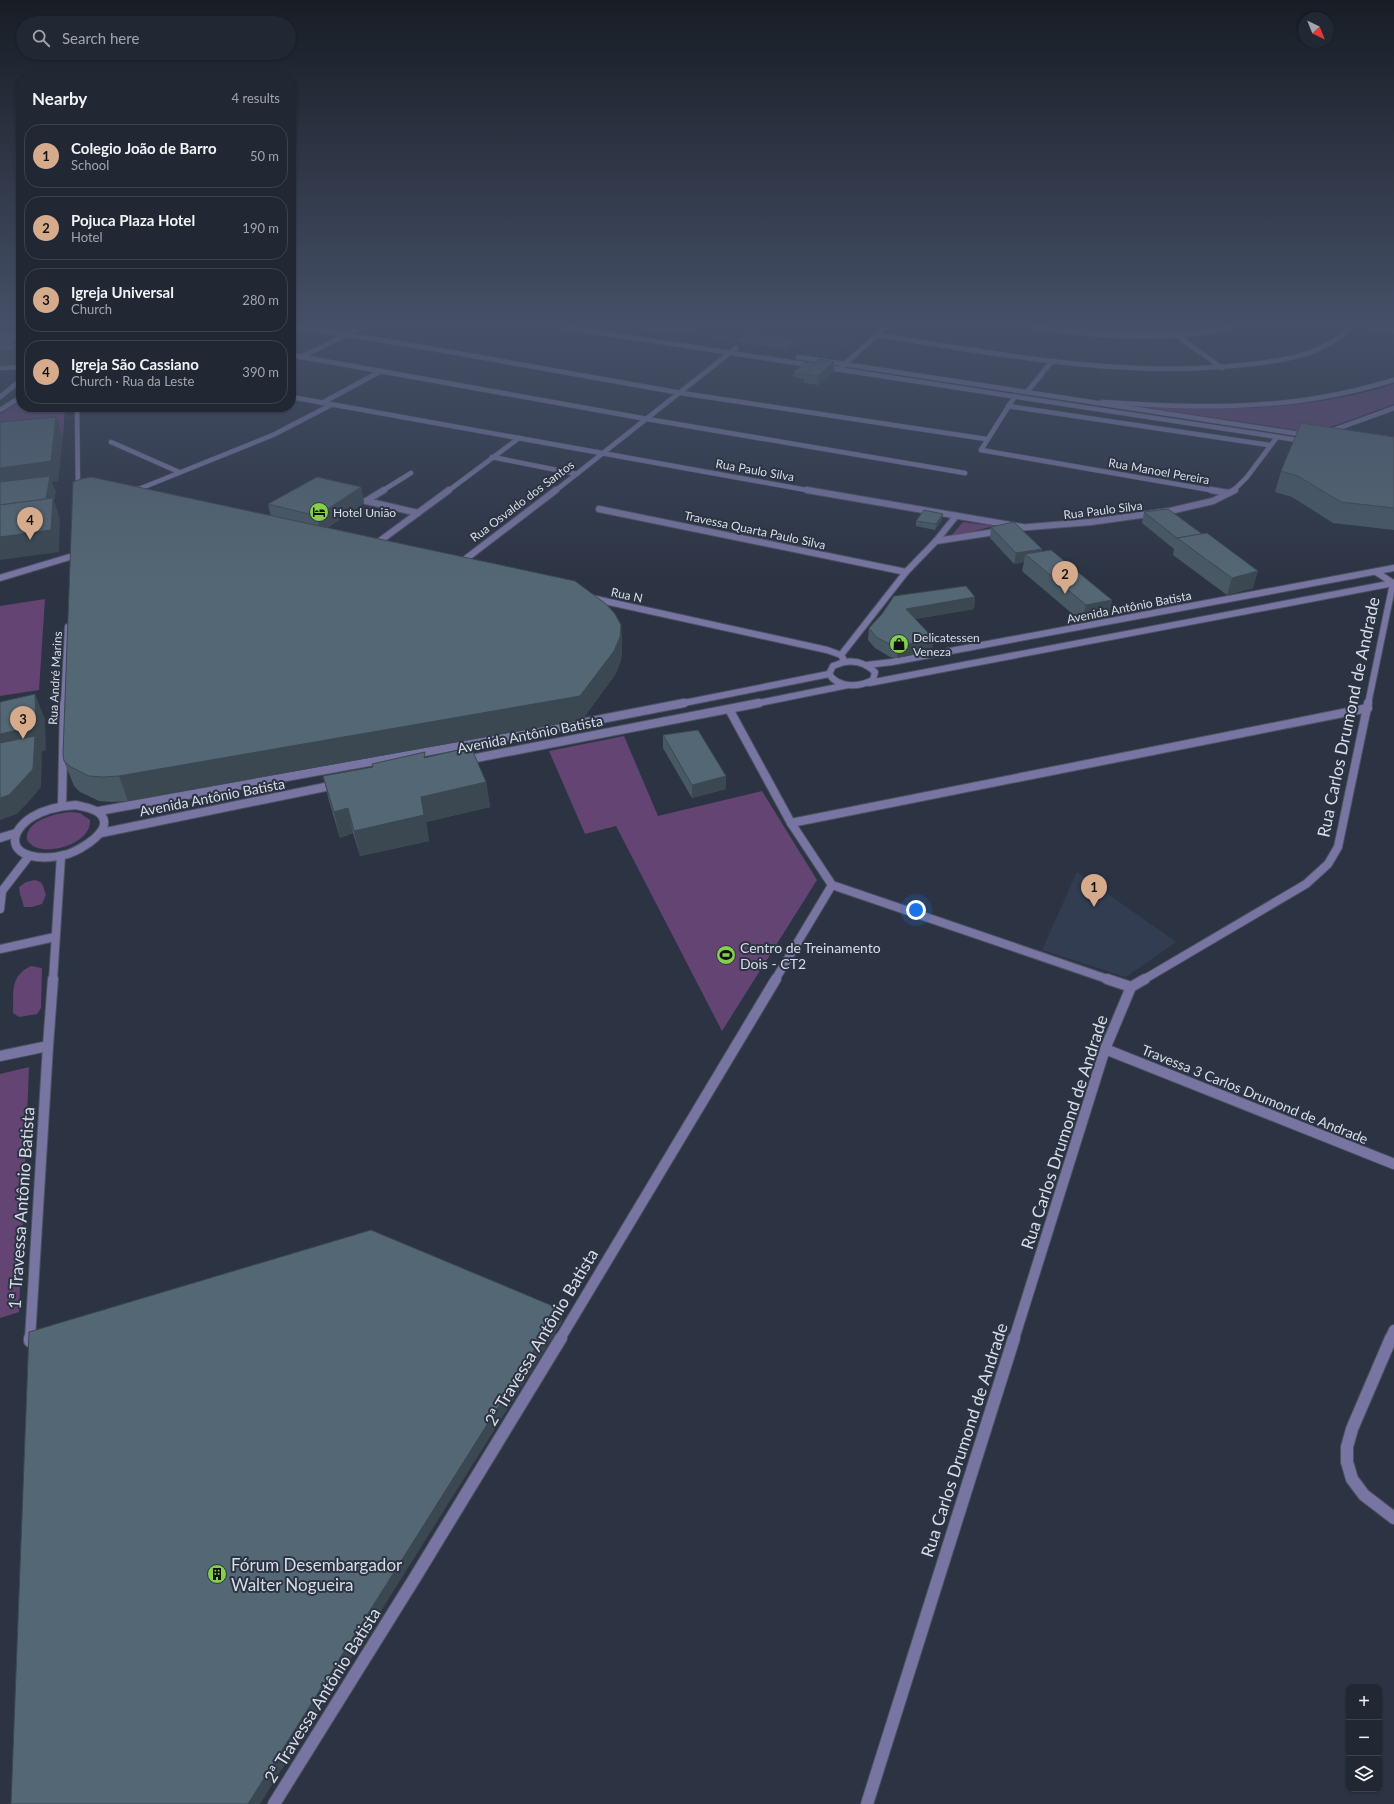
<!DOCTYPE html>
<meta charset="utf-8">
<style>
body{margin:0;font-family:Lato,sans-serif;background:#2d333f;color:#f1f3f6}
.controls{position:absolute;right:12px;bottom:12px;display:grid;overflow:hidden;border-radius:8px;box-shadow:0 1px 3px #0004}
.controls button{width:36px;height:36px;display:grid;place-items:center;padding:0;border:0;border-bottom:1px solid #3e444e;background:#212733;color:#f1f3f6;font:20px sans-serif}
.compass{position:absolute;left:1298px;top:12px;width:36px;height:36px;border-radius:50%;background:#212733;box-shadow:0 1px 3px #0004;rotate:137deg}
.you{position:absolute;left:916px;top:910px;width:14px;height:14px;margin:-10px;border:3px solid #fff;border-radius:50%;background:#1a73e8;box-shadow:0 0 0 6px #1a73e833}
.badge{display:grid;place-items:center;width:26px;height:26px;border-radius:50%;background:#d6ab8b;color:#111;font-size:13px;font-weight:700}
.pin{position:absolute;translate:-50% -33px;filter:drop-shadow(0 1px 2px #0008)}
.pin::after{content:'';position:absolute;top:21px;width:14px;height:12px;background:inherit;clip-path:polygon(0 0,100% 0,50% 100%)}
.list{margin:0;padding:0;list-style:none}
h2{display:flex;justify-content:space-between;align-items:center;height:52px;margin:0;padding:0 16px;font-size:17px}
h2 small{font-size:13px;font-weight:400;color:#a2a5ac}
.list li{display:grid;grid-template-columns:26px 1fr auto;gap:12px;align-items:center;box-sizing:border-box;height:64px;margin:0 8px 8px;padding:0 8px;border:1px solid #3e444e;border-radius:16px}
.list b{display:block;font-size:15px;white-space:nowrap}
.list p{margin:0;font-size:13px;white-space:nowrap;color:#a2a5ac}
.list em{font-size:13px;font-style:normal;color:#a2a5ac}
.icon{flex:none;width:22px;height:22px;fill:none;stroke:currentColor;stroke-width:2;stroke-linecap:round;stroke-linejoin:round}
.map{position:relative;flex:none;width:1394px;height:1804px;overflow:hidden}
.search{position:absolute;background:#212733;box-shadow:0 1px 3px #0004;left:16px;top:16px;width:280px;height:44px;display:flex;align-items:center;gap:10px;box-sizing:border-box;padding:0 14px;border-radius:22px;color:#a2a5ac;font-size:15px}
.panel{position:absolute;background:#212733;box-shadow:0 1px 3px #0004;left:16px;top:72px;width:280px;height:340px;border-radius:16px}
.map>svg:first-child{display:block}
</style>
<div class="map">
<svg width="1394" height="1804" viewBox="0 0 1394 1804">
<rect width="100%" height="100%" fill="#2c3444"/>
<g fill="#323d52">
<polygon points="625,327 870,327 829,359 805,355 807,352"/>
<polygon points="1077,872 1176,942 1126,977 1042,950"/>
</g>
<g fill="#634472">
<polygon points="639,327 698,327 685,335 637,328"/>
<polygon points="1063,327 1225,327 1185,334 1120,335 1061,329"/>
<polygon points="748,333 797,340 785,349 736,342"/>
<path d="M1394,384V404L1336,425L1310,432L1142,407C1226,410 1312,411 1394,384Z"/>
<polygon points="21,401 21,407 65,407 63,437 0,443 0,414"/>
<polygon points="963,522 994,526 950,537"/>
<polygon points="45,599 39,690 0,696 0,606"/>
<polygon points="624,736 658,816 762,791 817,880 722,1031 616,826 585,834 549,751"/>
<path d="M71,812L80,813L90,820C92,843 49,856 33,846C29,843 26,840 27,836C29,819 58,813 71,812Z"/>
<path d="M35,880C44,882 43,887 46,895L42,904L32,907H24L20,894L19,887L26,882Z"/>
<path d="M31,966L42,968L41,1008L37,1014L19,1017L13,1013C14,992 9,977 31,966Z"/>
<polygon points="29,1067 19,1312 0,1318 0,1074"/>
</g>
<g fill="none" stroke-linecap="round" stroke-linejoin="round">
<defs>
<g id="minor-far4">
<polyline points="298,327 417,346 681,393 986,439"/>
<path d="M1033,327C1101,336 1164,343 1232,327"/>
<polyline points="1371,327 1394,331"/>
<path d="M877,335C998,354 1120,378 1242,365C1282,361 1322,356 1351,327"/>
<polyline points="1179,337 1222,368"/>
<polyline points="291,355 647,419 965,473"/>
<polyline points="301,357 362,327"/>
<polyline points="0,368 21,367"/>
<polyline points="839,369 886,327"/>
<polyline points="1027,392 1052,361"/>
<polyline points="1015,396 981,450 1216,491"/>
<polyline points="291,397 812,491"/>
<path d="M1102,402C1175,407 1250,410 1323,397C1347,393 1371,387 1394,380"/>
<polyline points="322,403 381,371"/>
<polyline points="1008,406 1269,445"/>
<polyline points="1328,432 1394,408"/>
<polyline points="111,442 179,472"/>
<polyline points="492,457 577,474"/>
<polyline points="134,491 273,435 331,405"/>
<polyline points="382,491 411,473"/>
<polyline points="448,491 519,438"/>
<polyline points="555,491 736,348"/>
<polyline points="1233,491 1247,477 1277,437"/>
</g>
<g id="minor-far3">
<polyline points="807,490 1022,527"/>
<polyline points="1211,490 1229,493"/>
<polyline points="131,492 136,490"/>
<polyline points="366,501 418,513"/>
<polyline points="366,501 384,490"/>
<polyline points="599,509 906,572"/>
<polyline points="1017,528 1091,522 1170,511 1213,501 1235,490"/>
<polyline points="936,541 1001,531"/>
<polyline points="373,546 449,490"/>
<polyline points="459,564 556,490"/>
<polyline points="0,578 73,556"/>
<polyline points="841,655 906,572 936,541 956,516"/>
<polyline points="1368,704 1393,583 1376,572"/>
</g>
<g id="minor-far2">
<polyline points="729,709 791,823 832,885 1110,980"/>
<polyline points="791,823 1368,708"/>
<polyline points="775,980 832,885"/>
<polyline points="1143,980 1306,884 1328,864 1338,847 1368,703"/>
</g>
<g id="minor-far1">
<polyline points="1107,979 1131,987"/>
<polyline points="1105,1049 1394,1164"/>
<polyline points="30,1339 48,1046"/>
<polyline points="560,1339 776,979"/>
<polyline points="1014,1339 1105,1049 1131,987 1145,979"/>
<polyline points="1390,1339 1394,1330"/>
</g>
<g id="minor">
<polyline points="1391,1338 1352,1429 1347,1447 1347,1462 1352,1479 1364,1495 1394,1518"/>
<polyline points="30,1341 30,1338"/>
<polyline points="274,1804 416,1576 561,1338"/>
<polyline points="867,1804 1014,1338"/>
</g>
<g id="tertiary-far3">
<polyline points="563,327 1304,441"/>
<polyline points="798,357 1306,435"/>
<polyline points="0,397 21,380"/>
<polyline points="77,407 78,490"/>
<polyline points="0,410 21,397"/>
</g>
<g id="tertiary-far2">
<polyline points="591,598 827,650 841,655 845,662"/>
<path d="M844,662C856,660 866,663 875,672L873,680C859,687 839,689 829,674L833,666Z"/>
<polyline points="867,665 892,662 1394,568"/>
<polyline points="869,683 1394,583"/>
<polyline points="64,704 68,627"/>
<polyline points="679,704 829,674"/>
<polyline points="754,704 848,685"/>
</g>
<g id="tertiary-far1">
<polyline points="466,760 759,703"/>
<path d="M76,805C83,807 93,808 99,813C118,829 80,850 68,854C58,857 47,858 37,857C7,853 10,831 32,817C45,809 61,806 76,805Z"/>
<polyline points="62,806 64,703"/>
<polyline points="99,811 540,731 684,703"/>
<polyline points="101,833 335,785"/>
<polyline points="0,838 16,833"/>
<polyline points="0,909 2,891 29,856"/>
<polyline points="0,949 55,937"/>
<polyline points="53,980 61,856"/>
</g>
<polyline id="tertiary" points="0,1056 48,1046 53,979"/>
</defs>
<use href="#minor-far4" stroke="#4b5261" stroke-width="5.5"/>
<use href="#minor-far3" stroke="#4b5261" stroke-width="8"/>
<use href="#minor-far2" stroke="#4b5261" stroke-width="10"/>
<use href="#minor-far1" stroke="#4b5261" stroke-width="12"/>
<use href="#minor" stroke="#4b5261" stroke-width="14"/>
<use href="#tertiary-far3" stroke="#4b5261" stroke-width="5.5"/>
<use href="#tertiary-far2" stroke="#4b5261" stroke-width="8"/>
<use href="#tertiary-far1" stroke="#4b5261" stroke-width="10"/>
<use href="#tertiary" stroke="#4b5261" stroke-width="12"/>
<use href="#minor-far4" stroke="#7975a2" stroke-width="4.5"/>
<use href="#minor-far3" stroke="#7975a2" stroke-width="6"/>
<use href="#minor-far2" stroke="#7975a2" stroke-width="8"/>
<use href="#minor-far1" stroke="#7975a2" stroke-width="10"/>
<use href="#minor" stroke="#7975a2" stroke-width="12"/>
<use href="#tertiary-far3" stroke="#7975a2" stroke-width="4.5"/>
<use href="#tertiary-far2" stroke="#7975a2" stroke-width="6"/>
<use href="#tertiary-far1" stroke="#7975a2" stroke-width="8"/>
<use href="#tertiary" stroke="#7975a2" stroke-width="10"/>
</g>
<g fill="#485964">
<polygon points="1110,327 1172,327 1171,332 1145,333 1119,333"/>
<polygon points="834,371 818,385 804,383 804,379 793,377 793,373"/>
<polygon points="1394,437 1394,530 1333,523 1292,497 1275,492 1281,471"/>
<polygon points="361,487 364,503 327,528 621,625 622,648 621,660 615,675 582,720 128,801 112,802 99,801 80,792 74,786 64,761 271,516 268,504"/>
<polygon points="1144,512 1253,588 1227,595 1173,555 1174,549 1142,523"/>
<polygon points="942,520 935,530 916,526 916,521"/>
<polygon points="991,527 1042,549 1042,552 1112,600 1108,617 1082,622 1022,571 1024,562 1014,564 990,538"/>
<polygon points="975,597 974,609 915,619 932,651 897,658 890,657 875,648 868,640 869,628"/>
<polygon points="663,735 726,776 726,789 692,798 663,748"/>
<polygon points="426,758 486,782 490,807 426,822 429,841 360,856 353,833 340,838 329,801 323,776 372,768 372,764"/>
</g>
<g fill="#3b4851">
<polygon points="21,339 21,353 15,354 18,364 0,366 0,352 11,340"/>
<polygon points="834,362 834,371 818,385 818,376"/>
<polygon points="56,417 63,437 58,481 52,482 56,492 54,501 60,519 59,552 0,560 0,468"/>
<polygon points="361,487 364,503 320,532 317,516"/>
<polygon points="943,514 942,520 935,530 936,524"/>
<polygon points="1042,549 1040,560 1025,554 1024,562 1014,564 1016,553"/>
<polygon points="1258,571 1253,588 1227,595 1232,578"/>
<polygon points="975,597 974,609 904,621 906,609"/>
<polygon points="1112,600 1108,617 1082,622 1086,605"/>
<polygon points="621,625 622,648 621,660 615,675 582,720 128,801 119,776"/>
<polygon points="934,639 932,651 897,658 898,646"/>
<polygon points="35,694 45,719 46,750 41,752 42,754 41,787 31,799 17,814 0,820 0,734"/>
<polygon points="726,776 726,789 692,798 692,785"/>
<polygon points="486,782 490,807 426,822 429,841 360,856 354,831 421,797"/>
<polygon points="348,808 353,833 340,838 334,812"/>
<polygon points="560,1309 562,1322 260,1804 248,1804"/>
</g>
<g fill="#546774" stroke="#3b4851">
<polygon points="21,332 21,339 11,340 13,350 0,352 0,334"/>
<polygon points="819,359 834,362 818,376 804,374"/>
<polygon points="805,362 815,363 804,374 793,373"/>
<polygon points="56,417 51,461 0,468 0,422"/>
<polygon points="1301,423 1394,437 1394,508 1341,502 1298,476 1281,471"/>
<polygon points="50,476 46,499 0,505 0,482"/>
<polygon points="91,477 575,581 606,604 615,614 621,625 620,637 614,651 580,696 119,776 103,777 89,776 71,767 64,761 63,754 73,482 81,479"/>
<polygon points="317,477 361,487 317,516 268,504"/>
<polygon points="53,498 51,530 0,537 0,505"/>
<polygon points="1168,509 1202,534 1177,538 1144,512"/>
<polygon points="924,510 943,514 936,524 916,521"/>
<polygon points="1014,522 1042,549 1016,553 991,527"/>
<polygon points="1207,533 1258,571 1232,578 1177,538"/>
<polygon points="1051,550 1112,600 1086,605 1025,554"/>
<polygon points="966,586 975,597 906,609 934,639 898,646 891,645 876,637 869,628 882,614 894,596"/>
<polygon points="35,694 36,726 0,734 0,702"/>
<polygon points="698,730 726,776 692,785 663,735"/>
<polygon points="35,736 33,769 23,780 9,795 0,798 0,743"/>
<polygon points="471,747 486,782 421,797 424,815 354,831 348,808 334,812 323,776 373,767 372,764 425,752 424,758"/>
<polygon points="371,1230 560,1309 248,1804 11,1804 29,1332"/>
</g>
<linearGradient id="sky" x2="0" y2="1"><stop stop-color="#181d25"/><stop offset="0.56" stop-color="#455067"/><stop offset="1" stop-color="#455067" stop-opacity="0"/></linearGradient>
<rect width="1394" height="579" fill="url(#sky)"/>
<defs>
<symbol id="hotel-disc" viewBox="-11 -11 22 22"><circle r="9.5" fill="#85cf4c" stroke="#2c3444"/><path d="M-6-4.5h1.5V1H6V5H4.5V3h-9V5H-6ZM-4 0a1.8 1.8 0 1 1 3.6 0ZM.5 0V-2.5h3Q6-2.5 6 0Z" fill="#111"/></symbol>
<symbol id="shop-disc" viewBox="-11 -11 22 22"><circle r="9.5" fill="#85cf4c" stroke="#2c3444"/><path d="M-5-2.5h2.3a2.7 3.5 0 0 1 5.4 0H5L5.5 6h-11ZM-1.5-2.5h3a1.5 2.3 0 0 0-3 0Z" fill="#111"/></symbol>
<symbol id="stadium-disc" viewBox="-11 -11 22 22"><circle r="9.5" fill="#85cf4c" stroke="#2c3444"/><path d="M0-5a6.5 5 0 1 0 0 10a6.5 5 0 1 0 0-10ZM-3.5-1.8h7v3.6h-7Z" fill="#111"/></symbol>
<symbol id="building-disc" viewBox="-11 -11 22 22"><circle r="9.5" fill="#85cf4c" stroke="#2c3444"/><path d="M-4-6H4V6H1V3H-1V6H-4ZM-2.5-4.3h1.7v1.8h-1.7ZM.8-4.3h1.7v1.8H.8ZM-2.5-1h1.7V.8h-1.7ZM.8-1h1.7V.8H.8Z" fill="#111"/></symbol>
</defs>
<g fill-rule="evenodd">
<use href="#hotel-disc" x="308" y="501" width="22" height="22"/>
<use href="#shop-disc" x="888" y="633" width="22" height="22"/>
<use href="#stadium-disc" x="715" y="944" width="22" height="22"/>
<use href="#building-disc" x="206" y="1563" width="22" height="22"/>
</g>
<g text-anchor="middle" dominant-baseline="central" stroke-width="4" stroke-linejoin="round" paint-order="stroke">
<g font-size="12" fill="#d8dde7" stroke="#2c3444">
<text transform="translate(755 470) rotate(10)">Rua Paulo Silva</text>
<text transform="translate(1159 471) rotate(10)">Rua Manoel Pereira</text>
<text transform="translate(522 501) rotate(-37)">Rua Osvaldo dos Santos</text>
<text transform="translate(1103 510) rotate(-7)">Rua Paulo Silva</text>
<text transform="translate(755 530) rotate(12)">Travessa Quarta Paulo Silva</text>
<text transform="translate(627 595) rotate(12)">Rua N</text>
<text transform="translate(1129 607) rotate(-11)">Avenida Antônio Batista</text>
<text transform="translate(55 678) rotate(-87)">Rua André Marins</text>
</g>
<g font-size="12" fill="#d8dde7" stroke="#2c3444" text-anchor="start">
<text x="333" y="512">Hotel União</text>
<text x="913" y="637">Delicatessen<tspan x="913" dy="14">Veneza</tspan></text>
</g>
<g font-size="14" fill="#d8dde7" stroke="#2c3444">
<text transform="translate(530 734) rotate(-11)">Avenida Antônio Batista</text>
<text transform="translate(212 797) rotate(-11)">Avenida Antônio Batista</text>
<text transform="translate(1255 1094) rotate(22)">Travessa 3 Carlos Drumond de Andrade</text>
</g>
<g font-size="14" fill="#d8dde7" stroke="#2c3444" text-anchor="start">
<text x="740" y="947">Centro de Treinamento<tspan x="740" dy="16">Dois - CT2</tspan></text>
</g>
<g font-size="17" fill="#d8dde7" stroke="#2c3444">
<text transform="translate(1348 717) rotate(-78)">Rua Carlos Drumond de Andrade</text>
<text transform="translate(1064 1132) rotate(-72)">Rua Carlos Drumond de Andrade</text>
<text transform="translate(21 1208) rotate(-86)">1ª Travessa Antônio Batista</text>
<text transform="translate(541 1337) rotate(-59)">2ª Travessa Antônio Batista</text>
<text transform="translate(964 1440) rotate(-72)">Rua Carlos Drumond de Andrade</text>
<text transform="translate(322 1695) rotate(-58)">2ª Travessa Antônio Batista</text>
</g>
<g font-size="17" fill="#d8dde7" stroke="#2c3444" text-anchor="start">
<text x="231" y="1564">Fórum Desembargador<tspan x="231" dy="20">Walter Nogueira</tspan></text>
</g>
</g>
</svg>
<div class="controls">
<button>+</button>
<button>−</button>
<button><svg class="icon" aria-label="layers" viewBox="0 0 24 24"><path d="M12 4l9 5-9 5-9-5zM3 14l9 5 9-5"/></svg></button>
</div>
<svg class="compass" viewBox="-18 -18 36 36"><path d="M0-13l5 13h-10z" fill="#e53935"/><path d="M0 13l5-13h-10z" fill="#a2a5ac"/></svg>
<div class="you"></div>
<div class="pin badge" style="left:1094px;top:907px">1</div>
<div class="pin badge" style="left:1065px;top:594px">2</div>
<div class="pin badge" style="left:23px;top:739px">3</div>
<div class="pin badge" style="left:30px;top:540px">4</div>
<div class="search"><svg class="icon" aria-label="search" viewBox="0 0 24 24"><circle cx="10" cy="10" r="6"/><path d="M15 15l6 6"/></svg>Search here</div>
<section class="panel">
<h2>Nearby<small>4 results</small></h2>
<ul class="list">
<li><span class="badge">1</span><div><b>Colegio João de Barro</b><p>School</p></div><em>50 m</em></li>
<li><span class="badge">2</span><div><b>Pojuca Plaza Hotel</b><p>Hotel</p></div><em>190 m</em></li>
<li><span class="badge">3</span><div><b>Igreja Universal</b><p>Church</p></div><em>280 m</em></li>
<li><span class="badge">4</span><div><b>Igreja São Cassiano</b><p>Church · Rua da Leste</p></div><em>390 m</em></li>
</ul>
</section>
</div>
